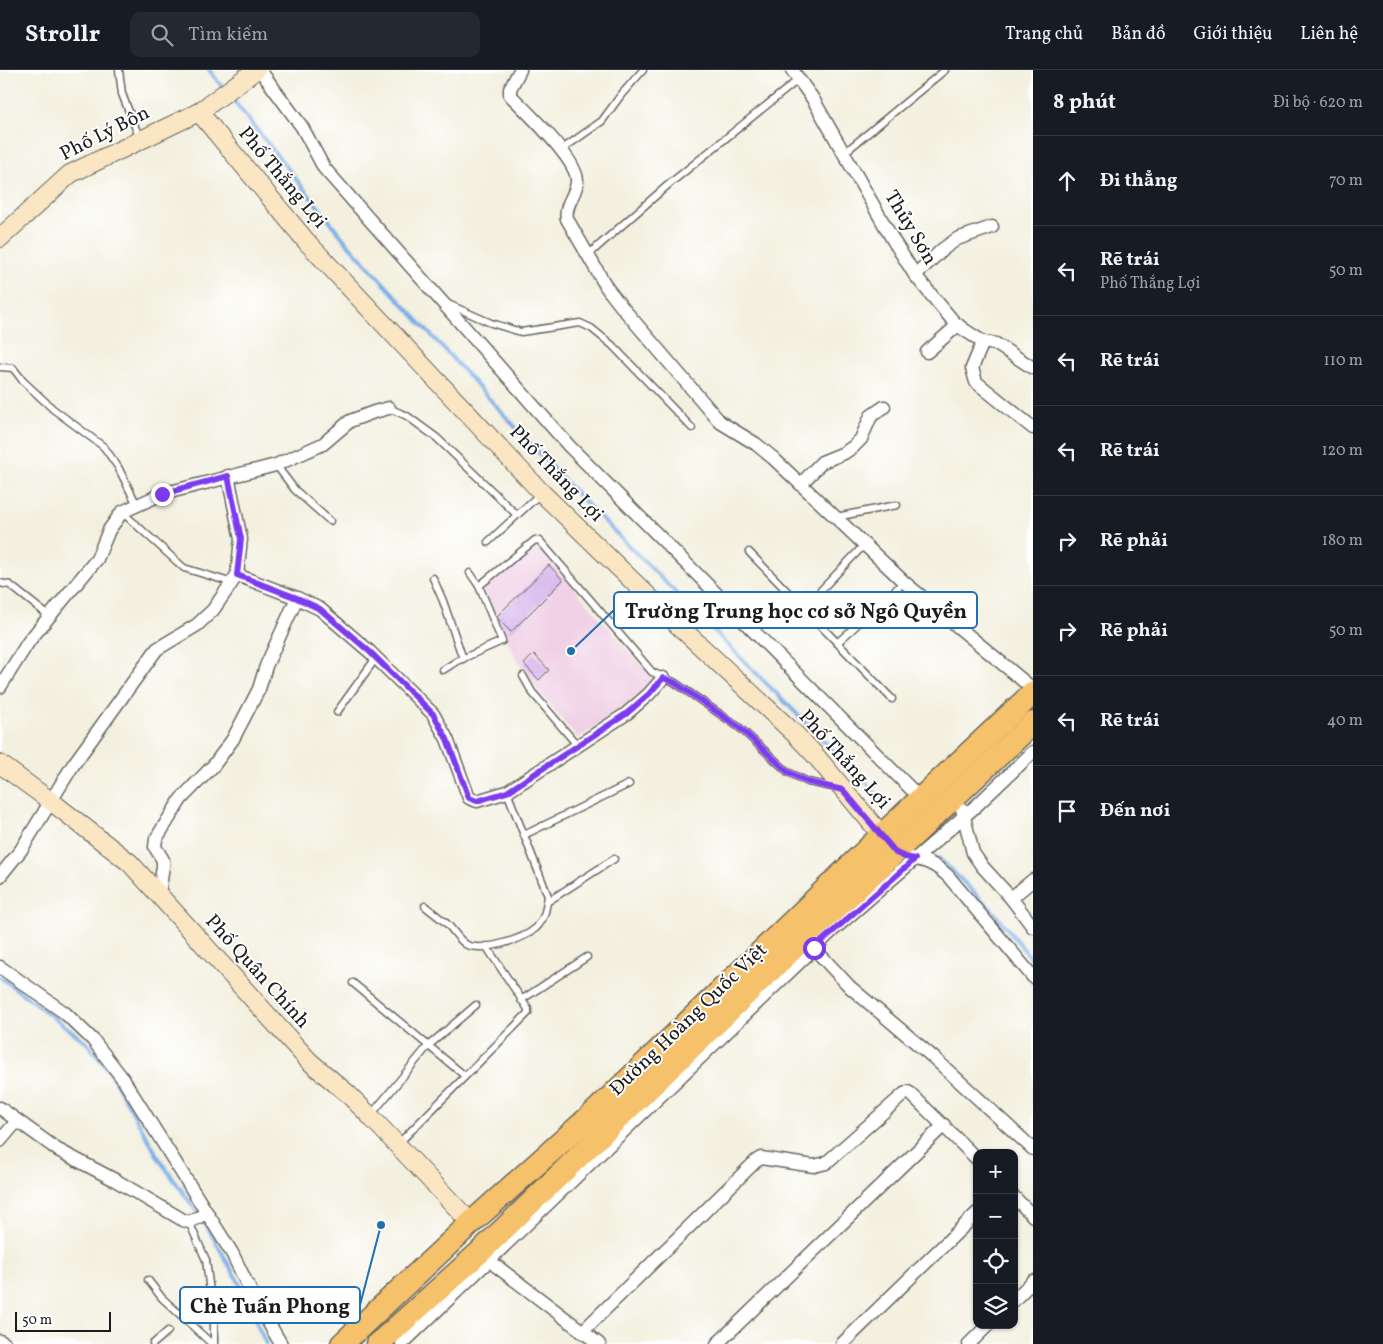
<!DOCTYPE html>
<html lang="vi">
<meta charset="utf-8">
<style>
body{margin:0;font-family:Vollkorn,serif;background:#242831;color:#f1f3f6}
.controls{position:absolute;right:15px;bottom:15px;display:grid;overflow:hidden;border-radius:10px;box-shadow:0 1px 4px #0004}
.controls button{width:45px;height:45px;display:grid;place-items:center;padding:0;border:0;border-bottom:1px solid #363941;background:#171b24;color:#f1f3f6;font:25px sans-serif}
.scale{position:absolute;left:15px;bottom:12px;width:96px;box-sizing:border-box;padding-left:5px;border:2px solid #1c1c1c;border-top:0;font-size:14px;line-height:18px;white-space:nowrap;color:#1c1c1c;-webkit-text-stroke:4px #fff;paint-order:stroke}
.stop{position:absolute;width:15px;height:15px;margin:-11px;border:4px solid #7c3aed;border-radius:50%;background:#fff}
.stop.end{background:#7c3aed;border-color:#fff;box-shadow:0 1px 5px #0008}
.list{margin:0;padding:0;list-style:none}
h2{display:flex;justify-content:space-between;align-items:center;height:65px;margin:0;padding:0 20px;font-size:21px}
h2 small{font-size:16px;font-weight:400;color:#9ea1a6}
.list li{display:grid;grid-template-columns:32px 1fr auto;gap:15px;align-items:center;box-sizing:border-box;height:90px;padding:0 20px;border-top:1px solid #363941}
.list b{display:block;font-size:19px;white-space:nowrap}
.list p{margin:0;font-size:16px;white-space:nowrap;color:#9ea1a6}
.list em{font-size:16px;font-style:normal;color:#9ea1a6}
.icon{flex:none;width:28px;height:28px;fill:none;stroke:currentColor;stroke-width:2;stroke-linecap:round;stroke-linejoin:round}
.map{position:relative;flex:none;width:1033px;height:1274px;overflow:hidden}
header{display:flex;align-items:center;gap:30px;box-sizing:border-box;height:70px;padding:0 25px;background:#171b24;border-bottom:1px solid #363941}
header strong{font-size:24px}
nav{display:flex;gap:28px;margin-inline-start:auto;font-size:18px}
.search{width:350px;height:45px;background:#242831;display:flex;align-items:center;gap:12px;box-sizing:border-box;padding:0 18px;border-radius:10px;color:#9ea1a6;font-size:19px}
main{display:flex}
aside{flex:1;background:#171b24}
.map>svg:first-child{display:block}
</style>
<header>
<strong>Strollr</strong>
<div class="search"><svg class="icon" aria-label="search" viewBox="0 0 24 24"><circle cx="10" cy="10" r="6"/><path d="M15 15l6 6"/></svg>Tìm kiếm</div>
<nav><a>Trang chủ</a><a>Bản đồ</a><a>Giới thiệu</a><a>Liên hệ</a></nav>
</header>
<main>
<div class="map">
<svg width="1033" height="1274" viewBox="0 0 1033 1274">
<rect width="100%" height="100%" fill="#fff"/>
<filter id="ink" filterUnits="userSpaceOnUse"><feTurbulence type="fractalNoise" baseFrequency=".02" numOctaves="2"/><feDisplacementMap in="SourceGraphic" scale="10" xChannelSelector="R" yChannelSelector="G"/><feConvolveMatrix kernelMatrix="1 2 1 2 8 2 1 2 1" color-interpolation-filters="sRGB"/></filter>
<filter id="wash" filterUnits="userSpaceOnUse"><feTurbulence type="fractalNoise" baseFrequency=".0096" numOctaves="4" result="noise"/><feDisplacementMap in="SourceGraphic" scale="20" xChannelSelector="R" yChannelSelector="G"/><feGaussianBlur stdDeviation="1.12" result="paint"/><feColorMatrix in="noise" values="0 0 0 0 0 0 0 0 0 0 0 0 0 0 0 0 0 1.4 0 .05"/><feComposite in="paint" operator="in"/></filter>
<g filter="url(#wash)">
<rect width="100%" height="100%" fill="#f3f0df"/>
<polygon fill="#f0d0e5" points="535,477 539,479 654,609 652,615 578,669 538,620 517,590 482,518"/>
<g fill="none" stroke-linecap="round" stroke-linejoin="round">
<g stroke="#7caee8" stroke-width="4">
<polyline points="209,0 223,18"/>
<polyline points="229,25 347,173 571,418 886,733"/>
<polyline points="939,788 993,841 1033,891"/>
<polyline points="0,907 86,972 109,1001 161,1092 203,1150 237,1209 266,1274"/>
</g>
</g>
<g id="blocks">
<g fill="#d4b4ea">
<polygon points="549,495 563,510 511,562 499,550 497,546"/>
<polygon points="534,584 549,600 539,610 524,594"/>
</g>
</g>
</g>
<g filter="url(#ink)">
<use href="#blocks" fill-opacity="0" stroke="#676660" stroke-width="1"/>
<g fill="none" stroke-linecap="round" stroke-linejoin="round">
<defs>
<g id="lane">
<polyline points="119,0 122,24 140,69"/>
<polyline points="561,80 602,51 621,25 643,0"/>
<polyline points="844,83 945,0"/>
<polyline points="588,185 668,115 799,9"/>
<polyline points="448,234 491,253 521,262 580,253 591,258 612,275 692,358"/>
<polyline points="0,297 13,298 23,311 53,339 104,377 118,397 137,435"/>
<polyline points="389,338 407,346 437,368 517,445"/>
<polyline points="276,395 295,420 330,451"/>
<polyline points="122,442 184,498 233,513"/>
<polyline points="836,447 897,435"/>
<polyline points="488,472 541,423"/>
<polyline points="749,482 892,629"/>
<polyline points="433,508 443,531 463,589"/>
<polyline points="0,513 10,515 49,546"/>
<polyline points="479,516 535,470 540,471 652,602 674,612 740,658 788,702 808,712 837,718"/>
<polyline points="804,538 865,474"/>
<polyline points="837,573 904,512"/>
<polyline points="443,600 457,591 502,571 479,516 470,503"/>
<polyline points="523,606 532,622 578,676"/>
<polyline points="337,642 376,588"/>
<polyline points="524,765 629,714"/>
<polyline points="547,832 614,789"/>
<path d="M425,836C432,842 439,847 446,853C453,859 459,871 467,875C483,882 524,869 536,858C545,849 546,838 548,826L507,722"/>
<polyline points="353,913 465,1006"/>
<polyline points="521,930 587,887"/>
<polyline points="371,1045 428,976 476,935"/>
<polyline points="399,1073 528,943 528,939 486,876"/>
<polyline points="189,1152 206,1190 214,1254 214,1274"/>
<polyline points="148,1210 162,1228 212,1274"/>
<polyline points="153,1274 168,1261"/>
</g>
<g id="street">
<polyline points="260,0 302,57 324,98 569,376 921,729"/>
<path d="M520,0L510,19V25C526,41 579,91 577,112C576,125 564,135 567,149L607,218L621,236L720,352L756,374L773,388L904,512L1033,619"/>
<polyline points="792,0 813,29 893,170 915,205 928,221 954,252 963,259 983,272 996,274 1033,298"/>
<polyline points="915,205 943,179 957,169 992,157"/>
<polyline points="983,272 972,298 976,312 1033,358"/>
<polyline points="927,282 958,255"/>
<polyline points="801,414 822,392 844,383 853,377 861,369 871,346 884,337"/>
<polyline points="237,505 297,528 320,539 370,582 433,644 447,669 469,728 477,731 507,722 626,644 649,624 663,608"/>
<polyline points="0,617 29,571 97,489 109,460 122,442 162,424 276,395 323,374 350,351 374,342 389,338"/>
<polyline points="962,739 973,783 982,796 1011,828 1033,857"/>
<path d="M910,788C926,790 936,795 948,806L1033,907"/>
<polyline points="0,806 21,780 73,695 154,583 157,579 197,555 213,540 237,505 241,469 228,406"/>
<polyline points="159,824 163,796 163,790 155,777 156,769 181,729 214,695 233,669 259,619 266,596 297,528"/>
<polyline points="1011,828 1033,810"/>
<polyline points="810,874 850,917 934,988 1033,1079"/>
<polyline points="0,897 65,943 93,970 123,1009 232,1183 253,1226 281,1274"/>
<polyline points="0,1038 58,1080 115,1110 183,1150 189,1152 207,1143"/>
<polyline points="0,1071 17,1051"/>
<polyline points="1014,1127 1033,1146"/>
<polyline points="483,1186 599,1274"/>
<polyline points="1014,1230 1033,1211"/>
<polyline points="582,1262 756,1091 761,1088 814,1096 826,1093 904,1024 908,1022 911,1024 977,1089"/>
<polyline points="0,1271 5,1274"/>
<polyline points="402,1274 833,860 976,736 1033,682"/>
<polyline points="717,1274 944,1055"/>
<polyline points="842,1274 977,1143"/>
<polyline points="969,1274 988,1255"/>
</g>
<g id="secondary">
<polyline points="199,42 306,171 542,423 680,557 796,665 815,685 889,774"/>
<polyline points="0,168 70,104 199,42 256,0"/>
<polyline points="0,694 52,732 130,793 309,991 348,1024 370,1046 471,1153"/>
</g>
<g id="highway">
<polyline points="342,1274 471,1153 597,1040 882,765 1033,623"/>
<polyline points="378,1274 479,1183 804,868 1033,653"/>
</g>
</defs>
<use href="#lane" stroke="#676660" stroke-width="9"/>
<use href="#street" stroke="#676660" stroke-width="15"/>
<use href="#secondary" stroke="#676660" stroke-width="20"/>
<use href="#highway" stroke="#676660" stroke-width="25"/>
<use href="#lane" stroke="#fff" stroke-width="6"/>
<use href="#street" stroke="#fff" stroke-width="12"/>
<use href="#secondary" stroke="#fbe6c4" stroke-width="18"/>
<use href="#highway" stroke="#f5c16b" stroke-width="22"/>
</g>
</g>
<g fill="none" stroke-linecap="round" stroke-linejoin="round" filter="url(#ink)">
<polyline stroke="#7c3aed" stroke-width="6" points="162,424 228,406 241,469 237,505 297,528 320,539 370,582 433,644 447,669 469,728 477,731 507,722 626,644 649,624 663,608 674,612 740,658 788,702 808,712 843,720 896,783 905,787 915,789 814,878"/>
</g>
<g text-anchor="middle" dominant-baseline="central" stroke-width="4" stroke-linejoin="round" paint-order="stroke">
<g font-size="20" fill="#1c1c1c" stroke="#fff">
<text transform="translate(105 64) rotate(-27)">Phố Lý Bôn</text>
<text transform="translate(282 108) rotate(50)">Phố Thắng Lợi</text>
<text transform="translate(910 158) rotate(59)">Thủy Sơn</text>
<text transform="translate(556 404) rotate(46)">Phố Thắng Lợi</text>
<text transform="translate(844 690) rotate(48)">Phố Thắng Lợi</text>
<text transform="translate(257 902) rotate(48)">Phố Quân Chính</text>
<text transform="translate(689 950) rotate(-44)">Đường Hoàng Quốc Việt</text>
</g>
</g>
<path fill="none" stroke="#1f6fb2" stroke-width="2" d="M571 581L614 540M381 1155L360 1235"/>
<g fill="#1f6fb2" stroke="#fff" stroke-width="2">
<circle cx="571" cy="581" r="5"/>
<circle cx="381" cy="1155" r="5"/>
</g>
<g fill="#fff" stroke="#1f6fb2" stroke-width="2">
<rect x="614" y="522" width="363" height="36" rx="5"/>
<rect x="180" y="1217" width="180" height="36" rx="5"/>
</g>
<g font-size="21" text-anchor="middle" font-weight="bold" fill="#1c1c1c">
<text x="796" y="548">Trường Trung học cơ sở Ngô Quyền</text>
<text x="270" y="1243">Chè Tuấn Phong</text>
</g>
</svg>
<div class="controls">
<button>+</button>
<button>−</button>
<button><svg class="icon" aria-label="locate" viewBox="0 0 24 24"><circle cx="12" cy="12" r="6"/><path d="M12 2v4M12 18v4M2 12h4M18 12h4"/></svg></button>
<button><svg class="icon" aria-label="layers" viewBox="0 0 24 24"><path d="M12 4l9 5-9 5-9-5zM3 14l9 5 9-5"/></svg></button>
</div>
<div class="scale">50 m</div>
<div class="stop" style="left:814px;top:878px"></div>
<div class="stop end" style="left:162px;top:424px"></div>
</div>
<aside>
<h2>8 phút<small>Đi bộ · 620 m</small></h2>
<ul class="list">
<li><svg class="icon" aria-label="ahead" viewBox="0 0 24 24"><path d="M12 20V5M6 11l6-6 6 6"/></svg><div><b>Đi thẳng</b></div><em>70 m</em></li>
<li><svg class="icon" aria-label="left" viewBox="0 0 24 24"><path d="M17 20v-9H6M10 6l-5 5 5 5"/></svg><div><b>Rẽ trái</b><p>Phố Thắng Lợi</p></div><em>50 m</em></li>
<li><svg class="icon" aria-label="left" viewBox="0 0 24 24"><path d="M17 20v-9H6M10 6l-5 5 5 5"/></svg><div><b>Rẽ trái</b></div><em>110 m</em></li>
<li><svg class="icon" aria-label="left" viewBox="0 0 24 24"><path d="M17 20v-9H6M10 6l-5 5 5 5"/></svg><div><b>Rẽ trái</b></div><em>120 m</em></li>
<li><svg class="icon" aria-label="right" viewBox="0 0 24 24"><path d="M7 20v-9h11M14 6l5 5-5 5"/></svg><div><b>Rẽ phải</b></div><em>180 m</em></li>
<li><svg class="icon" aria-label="right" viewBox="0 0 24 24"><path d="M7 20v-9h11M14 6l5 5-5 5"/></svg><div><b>Rẽ phải</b></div><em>50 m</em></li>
<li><svg class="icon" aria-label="left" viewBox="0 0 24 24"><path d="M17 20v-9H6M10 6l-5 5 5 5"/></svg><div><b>Rẽ trái</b></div><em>40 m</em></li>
<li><svg class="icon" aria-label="arrive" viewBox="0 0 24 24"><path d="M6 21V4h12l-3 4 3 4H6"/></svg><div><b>Đến nơi</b></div></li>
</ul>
</aside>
</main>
